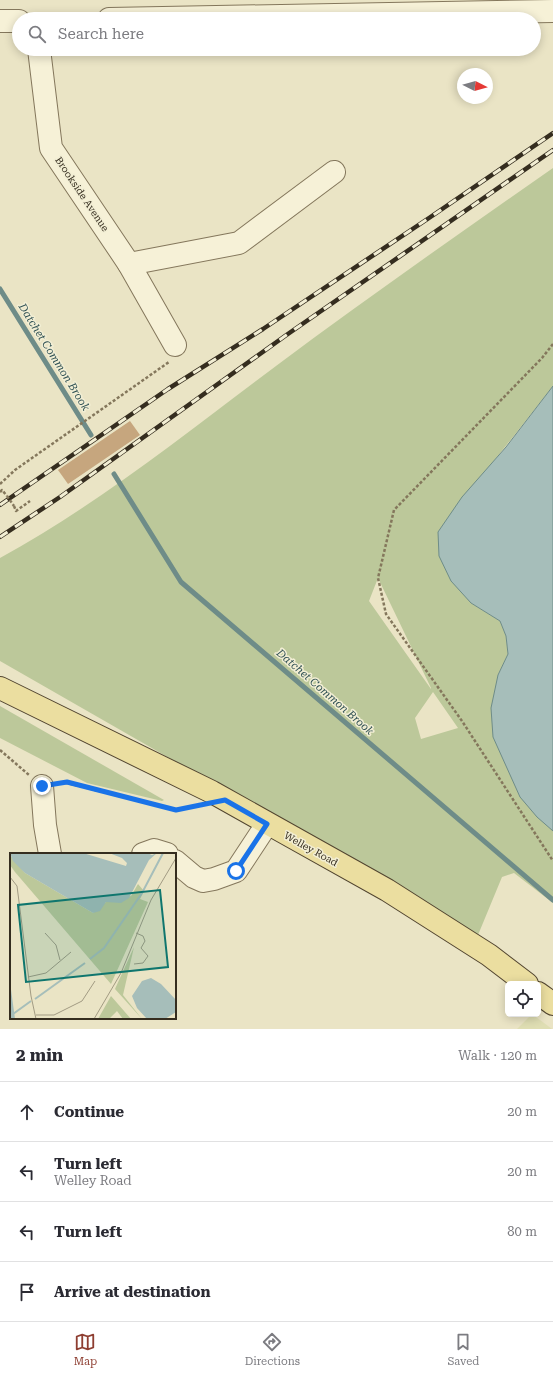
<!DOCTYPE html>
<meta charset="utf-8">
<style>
body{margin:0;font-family:"Roboto Serif",serif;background:#f2f2f3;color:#2b2b33}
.controls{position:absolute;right:12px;bottom:12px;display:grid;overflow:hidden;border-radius:6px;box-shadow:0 2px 10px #0003}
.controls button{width:36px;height:36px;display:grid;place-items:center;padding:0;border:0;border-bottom:1px solid #e1e1e2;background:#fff;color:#2b2b33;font:20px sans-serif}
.compass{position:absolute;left:457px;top:68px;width:36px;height:36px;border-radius:50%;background:#fff;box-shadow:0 2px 10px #0003;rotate:96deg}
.stop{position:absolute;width:12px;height:12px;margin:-9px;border:3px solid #1a73e8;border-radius:50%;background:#fff}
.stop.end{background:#1a73e8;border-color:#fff;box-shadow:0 1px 4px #0008}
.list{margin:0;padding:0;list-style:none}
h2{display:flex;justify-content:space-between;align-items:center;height:52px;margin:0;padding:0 16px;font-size:17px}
h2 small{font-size:13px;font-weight:400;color:#7c7c81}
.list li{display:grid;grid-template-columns:26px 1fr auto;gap:12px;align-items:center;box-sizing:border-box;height:60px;padding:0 16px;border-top:1px solid #e1e1e2}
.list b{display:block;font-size:15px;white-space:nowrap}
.list p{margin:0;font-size:13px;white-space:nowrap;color:#7c7c81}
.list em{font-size:13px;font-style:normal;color:#7c7c81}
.icon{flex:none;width:22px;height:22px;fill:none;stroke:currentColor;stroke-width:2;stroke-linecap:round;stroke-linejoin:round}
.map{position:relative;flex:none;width:553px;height:1029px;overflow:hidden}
.search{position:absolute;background:#fff;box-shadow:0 2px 10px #0003;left:12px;right:12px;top:12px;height:44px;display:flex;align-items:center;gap:10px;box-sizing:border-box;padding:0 14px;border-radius:22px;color:#7c7c81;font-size:15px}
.sheet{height:292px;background:#fff}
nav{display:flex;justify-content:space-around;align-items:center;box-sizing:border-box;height:56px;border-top:1px solid #e1e1e2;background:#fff;font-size:11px;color:#7c7c81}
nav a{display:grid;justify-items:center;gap:2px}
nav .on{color:#8e3e31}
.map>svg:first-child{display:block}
</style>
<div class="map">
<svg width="553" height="1029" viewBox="0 0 553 1029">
<rect width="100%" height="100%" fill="#eae4c5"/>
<polygon fill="#dfdeb3" points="532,1014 552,1029 517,1029"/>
<g fill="#bcc89a" fill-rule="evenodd">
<path d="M553,168V386L438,532L471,603L500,621L506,636L508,654L498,675L553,830V903L514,873L502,877L478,935L0,661V558C97,505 188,432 276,366C367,298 460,233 553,168ZM378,578L431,688V689L369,601ZM433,692L458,728L421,739L415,718Z"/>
<polygon points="0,706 164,800 162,801 87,783 0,738"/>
</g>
<polygon fill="#a6beba" stroke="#6e8c88" points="553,386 553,831 537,817 520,797 493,737 491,708 498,675 508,654 506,636 500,621 471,603 451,581 439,556 438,532 462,497 506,447"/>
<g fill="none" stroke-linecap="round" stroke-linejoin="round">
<g stroke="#6e8c88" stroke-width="5">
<polyline points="0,289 91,435"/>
<polyline points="114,474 181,582 553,900"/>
</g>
</g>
<polygon fill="#c6a67e" points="130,421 140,435 68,484 58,470"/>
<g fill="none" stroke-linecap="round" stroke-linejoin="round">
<defs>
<g id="minor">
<polyline points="109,19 553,11"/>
<polyline points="0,21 19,21"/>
<polyline points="39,49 51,148 129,264 175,345"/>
<polyline points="129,264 239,243 334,172"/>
<polyline points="42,786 45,825 50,854"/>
<polyline points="143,854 154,850 167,854"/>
<polyline points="175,861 194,877 203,881 214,879 236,871 267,824"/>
</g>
<g id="major">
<polyline points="0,688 212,792 387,890 489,955 527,984"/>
<polyline points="538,993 553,1004"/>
</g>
</defs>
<use href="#minor" stroke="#84775c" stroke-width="24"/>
<use href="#major" stroke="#524530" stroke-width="24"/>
<g stroke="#84775c" stroke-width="2.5" stroke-dasharray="3 2" stroke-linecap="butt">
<polyline points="553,344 542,358 394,510 378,578 386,614 462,721 553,861"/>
<polyline points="0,484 15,470 169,362"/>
<polyline points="0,492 2,490 7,496"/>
<polyline points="14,506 16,511 30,501"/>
<polyline points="0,750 29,775"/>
<polyline points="60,783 67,783 176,810 197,806"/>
</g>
<use href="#minor" stroke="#f6f1d7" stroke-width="22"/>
<use href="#major" stroke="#ebdea0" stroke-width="22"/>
<defs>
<g id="rail">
<polyline points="0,505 168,389 263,329 429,218 553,133"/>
<polyline points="0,537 60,497 285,336 553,150"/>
</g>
</defs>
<use href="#rail" stroke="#352d1f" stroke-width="4.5"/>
<use href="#rail" stroke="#f2eed4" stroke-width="3" stroke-dasharray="9" stroke-linecap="butt"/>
<polyline stroke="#84775c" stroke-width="2.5" stroke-dasharray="3 2" stroke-linecap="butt" points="7,496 14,506"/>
</g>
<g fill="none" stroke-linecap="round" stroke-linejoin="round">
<polyline stroke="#1a73e8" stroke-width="5" points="42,786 67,782 176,810 225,800 267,824 236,871"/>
</g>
<g text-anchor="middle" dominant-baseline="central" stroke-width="3" stroke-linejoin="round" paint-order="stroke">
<g font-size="10" fill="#352d1f" stroke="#f2eed4">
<text transform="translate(82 194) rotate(56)">Brookside Avenue</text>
<text transform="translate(311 849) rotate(29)">Welley Road</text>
</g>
<g font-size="11" font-style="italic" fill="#305154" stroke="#f2eed4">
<text transform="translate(54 357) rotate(58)">Datchet Common Brook</text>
<text transform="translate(325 692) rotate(41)">Datchet Common Brook</text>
</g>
</g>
<g transform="translate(10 853)">
<rect width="166" height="166" fill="#eae4c5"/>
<path d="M0,2L15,20L83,60L96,49L121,43L128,31L134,38L130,46L138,49L101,131L5,19L0,12ZM124,94L113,142L132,166L105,136ZM101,143L121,166H113L107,158L99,166H88Z" fill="#bcc89a"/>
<path d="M0,0H73L116,13L117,10L112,5L99,0H137L142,2L147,0L139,7L119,45L111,50L96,49L90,58L83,60L15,20L3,8ZM141,125L151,131L166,147V159L155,166H137L127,155L122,143L132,128ZM0,129L5,166H0Z" fill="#a6beba"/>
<path fill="none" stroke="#a6beba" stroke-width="2" d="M80,106L94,95L132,40L153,0M25,146L75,110M3,161L21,148"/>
<path fill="none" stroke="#a29b83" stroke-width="1" d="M0,24L7,33L21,143L26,166M35,80L46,92L50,107M124,111L133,110L138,103L131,95L135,88L133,83L126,80M18,124L36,120L61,99M26,162H44L72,148L85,128M84,166L111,120L141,47L166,5"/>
<path fill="#0f766e" fill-opacity="0.15" stroke="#0f766e" stroke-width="2" d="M150,37L158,114L16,129L8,52Z"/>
<rect width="166" height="166" fill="none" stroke="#352d1f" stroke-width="2"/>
</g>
</svg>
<div class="controls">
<button><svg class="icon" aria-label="locate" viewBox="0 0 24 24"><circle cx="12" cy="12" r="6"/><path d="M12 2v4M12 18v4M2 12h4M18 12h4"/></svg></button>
</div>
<svg class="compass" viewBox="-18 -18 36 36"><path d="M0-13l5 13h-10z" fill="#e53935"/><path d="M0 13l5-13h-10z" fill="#7c7c81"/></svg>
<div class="stop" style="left:236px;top:871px"></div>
<div class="stop end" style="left:42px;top:786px"></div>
<div class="search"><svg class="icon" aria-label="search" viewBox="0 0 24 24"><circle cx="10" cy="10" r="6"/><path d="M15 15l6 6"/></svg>Search here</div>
</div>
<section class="sheet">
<h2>2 min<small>Walk · 120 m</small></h2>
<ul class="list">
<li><svg class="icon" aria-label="ahead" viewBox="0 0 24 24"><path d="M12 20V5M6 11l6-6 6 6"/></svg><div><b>Continue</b></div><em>20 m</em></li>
<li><svg class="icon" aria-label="left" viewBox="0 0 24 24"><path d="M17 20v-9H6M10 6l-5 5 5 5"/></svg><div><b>Turn left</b><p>Welley Road</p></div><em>20 m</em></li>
<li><svg class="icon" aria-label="left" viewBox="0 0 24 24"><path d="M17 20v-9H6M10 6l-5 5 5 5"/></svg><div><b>Turn left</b></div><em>80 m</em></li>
<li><svg class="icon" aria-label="arrive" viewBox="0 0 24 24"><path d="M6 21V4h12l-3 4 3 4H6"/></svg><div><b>Arrive at destination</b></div></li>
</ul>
</section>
<nav>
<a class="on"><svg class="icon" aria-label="map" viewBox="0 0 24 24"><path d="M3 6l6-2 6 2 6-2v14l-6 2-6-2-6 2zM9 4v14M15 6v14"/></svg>Map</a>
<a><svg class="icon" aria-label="directions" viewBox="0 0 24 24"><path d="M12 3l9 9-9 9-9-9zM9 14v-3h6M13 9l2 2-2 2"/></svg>Directions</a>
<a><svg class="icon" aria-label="saved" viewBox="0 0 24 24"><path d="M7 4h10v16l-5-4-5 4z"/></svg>Saved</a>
</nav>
